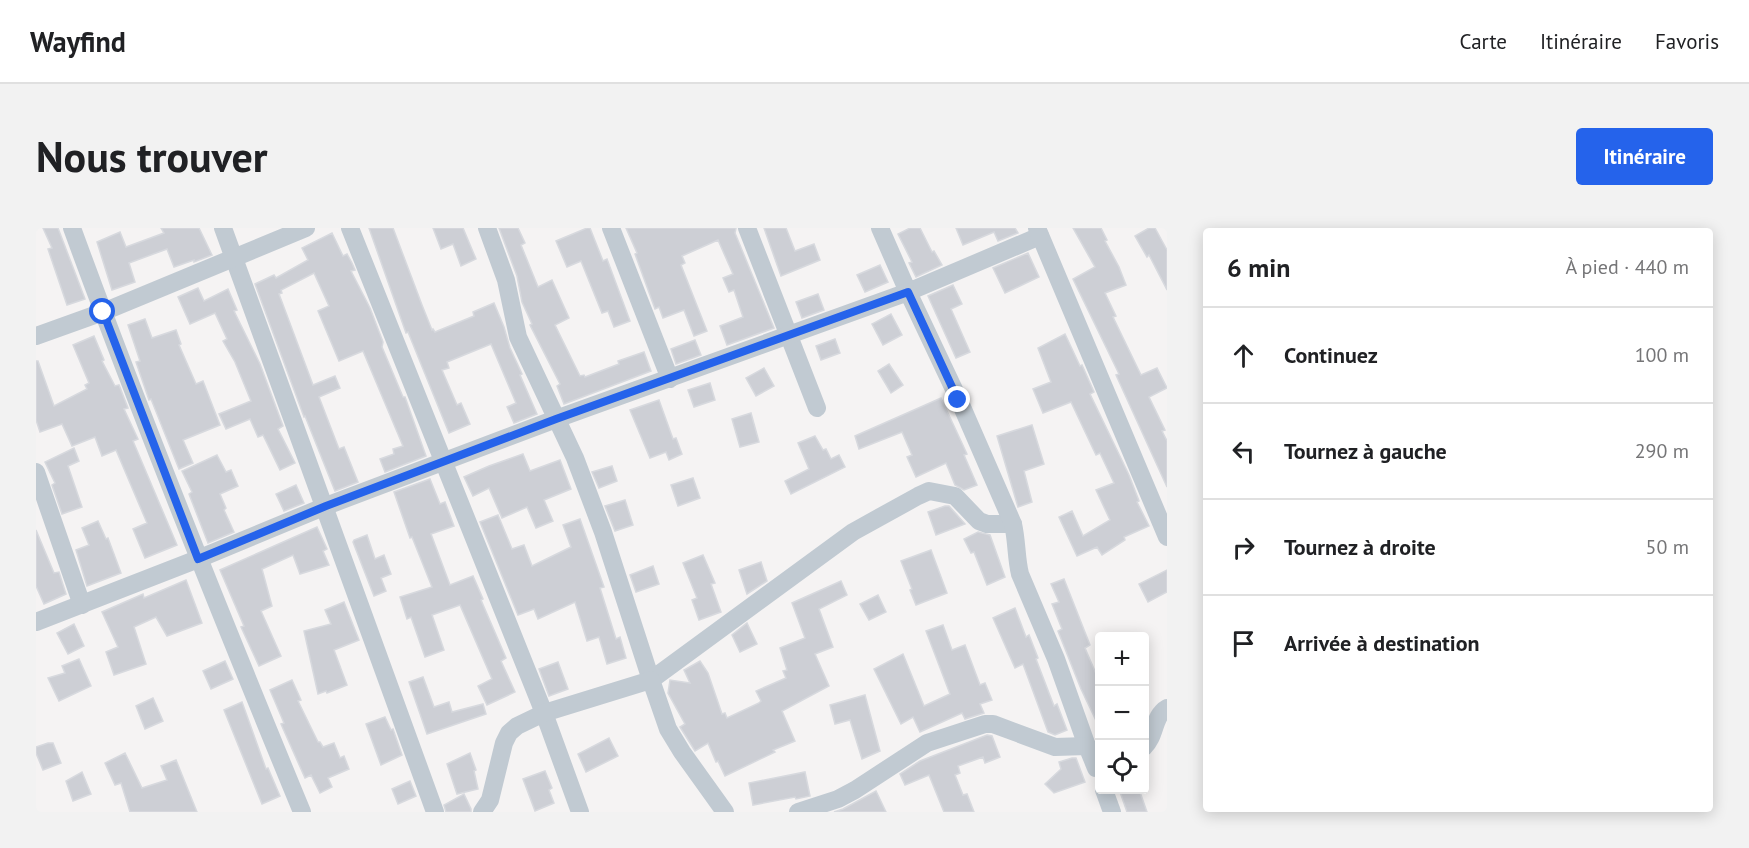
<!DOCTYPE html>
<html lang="fr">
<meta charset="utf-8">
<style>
body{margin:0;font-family:"PT Sans",sans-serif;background:#f2f2f2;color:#202124}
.controls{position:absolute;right:18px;bottom:18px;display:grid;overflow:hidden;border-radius:6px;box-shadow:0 3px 15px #0003}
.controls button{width:54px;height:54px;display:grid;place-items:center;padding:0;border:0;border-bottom:2px solid #e0e0e0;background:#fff;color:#202124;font:30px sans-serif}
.stop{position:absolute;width:18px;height:18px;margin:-14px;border:4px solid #2563eb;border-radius:50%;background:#fff}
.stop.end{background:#2563eb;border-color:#fff;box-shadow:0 2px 6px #0008}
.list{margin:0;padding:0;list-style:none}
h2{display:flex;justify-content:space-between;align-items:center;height:78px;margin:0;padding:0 24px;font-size:26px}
h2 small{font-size:20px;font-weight:400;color:#757577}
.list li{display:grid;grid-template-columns:39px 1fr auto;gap:18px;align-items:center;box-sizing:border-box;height:96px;padding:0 24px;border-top:2px solid #e0e0e0}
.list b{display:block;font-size:22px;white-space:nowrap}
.list em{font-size:20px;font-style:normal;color:#757577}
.icon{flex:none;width:33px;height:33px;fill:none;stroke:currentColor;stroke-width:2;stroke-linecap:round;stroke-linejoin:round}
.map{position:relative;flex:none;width:1131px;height:584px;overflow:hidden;border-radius:6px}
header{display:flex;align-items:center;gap:36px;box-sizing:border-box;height:84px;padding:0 30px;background:#fff;border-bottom:2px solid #e0e0e0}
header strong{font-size:28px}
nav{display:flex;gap:33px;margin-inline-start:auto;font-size:21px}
.intro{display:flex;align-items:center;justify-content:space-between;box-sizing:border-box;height:144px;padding:0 36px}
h1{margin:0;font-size:42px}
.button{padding:15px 27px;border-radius:6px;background:#2563eb;color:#fff;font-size:21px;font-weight:700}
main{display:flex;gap:36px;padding:0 36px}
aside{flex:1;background:#fff;border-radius:6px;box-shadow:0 3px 15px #0003}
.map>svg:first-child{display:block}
</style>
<header>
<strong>Wayfind</strong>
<nav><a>Carte</a><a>Itinéraire</a><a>Favoris</a></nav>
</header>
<div class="intro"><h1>Nous trouver</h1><a class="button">Itinéraire</a></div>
<main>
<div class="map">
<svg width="1131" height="584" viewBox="0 0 1131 584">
<rect width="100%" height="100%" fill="#f5f3f3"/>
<g fill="#cdcfd5" stroke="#d7d9de" stroke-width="1.5">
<polygon points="7,0 22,0 49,71 31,77 12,21 16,20"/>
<polygon points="125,0 163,0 176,27 158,34 158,32 138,39 131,21 93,35 99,54 76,62 61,14 84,4 90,19 128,5"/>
<polygon points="333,0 357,0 386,77 396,102 397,101 399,104 438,88 437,84 458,75 468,99 474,120 486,146 484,147 501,186 478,195 471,179 480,175 455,116 411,134 413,140 406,142 421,177 425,175 434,196 413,205 372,104 370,105"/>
<polygon points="397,0 427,0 440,31 425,38 417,16 405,21"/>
<polygon points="463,0 482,0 489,15 485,17 502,59 516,52 533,90 519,97 544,148 548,147 549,149 583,136 582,133 608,124 615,143 528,176 521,158 524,156 494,97 496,96 486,74 481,48"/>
<polygon points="551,0 554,0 567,33 571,31 594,93 578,99 572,83 566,85 545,33 531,39 520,13"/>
<polygon points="590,0 700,0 699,5 738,100 691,117 684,98 707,89 698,62 693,64 687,50 697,46 682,12 646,28 649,35 645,37 671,103 658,108 648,82 627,90 623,79 619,81 599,26 601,25"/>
<polygon points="728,0 750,0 759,23 778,16 784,32 745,48"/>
<polygon points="874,0 884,0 896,24 898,23 906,37 880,49 873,35 876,34 862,6"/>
<polygon points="920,0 979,0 982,5 962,13 958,4 927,17"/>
<polygon points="1037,0 1065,0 1071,12 1069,13 1083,39 1090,57 1069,65 1080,88 1077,89 1105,147 1121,140 1131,160 1113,169 1129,202 1126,203 1131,213 1131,259 1080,147 1083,146 1037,51 1059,39"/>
<polygon points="1113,0 1119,0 1131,22 1131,62 1113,27 1111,29 1099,8"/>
<polygon points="296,5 307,28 311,26 316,35 319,42 315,43 334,80 347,114 346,119 367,169 369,169 390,228 349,244 344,231 358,226 357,221 367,218 327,123 303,133 282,83 293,78 278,45 245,62 246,65 243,66 277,157 299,148 304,160 283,169 303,221 308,219 322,254 299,263 269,188 268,189 219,56 238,47 240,50 272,32 266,20"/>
<polygon points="992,25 1003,49 969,65 957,40"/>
<polygon points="844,37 852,54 829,64 821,47"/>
<polygon points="917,57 926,76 915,81 934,124 920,130 892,68"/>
<polygon points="162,60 168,73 192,61 201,82 198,83 224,136 247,198 242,201 259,235 244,242 227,207 222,209 214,191 190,201 183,186 215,173 199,134 187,113 191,111 179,85 154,96 142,69"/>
<polygon points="782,66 788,82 766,90 760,74"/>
<polygon points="855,86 866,107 847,117 836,96"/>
<polygon points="109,91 116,110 140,102 145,116 143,117 160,156 167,153 184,197 147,212 157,235 143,241 115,171 113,172 100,134 104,133 92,97"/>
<polygon points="1029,106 1044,138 1046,137 1058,164 1054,166 1093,247 1103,273 1101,274 1113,298 1088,309 1089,312 1066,327 1061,319 1041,328 1023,289 1036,283 1047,308 1074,292 1060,262 1078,255 1064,225 1060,227 1035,174 1007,185 997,161 1015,154 1002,120"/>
<polygon points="58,108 68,132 66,133 79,158 83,157 92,180 88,181 102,211 97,213 141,317 109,330 97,301 111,295 80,222 66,228 59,209 36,218 26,196 4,204 0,192 0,133 2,133 18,178 51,161 49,157 53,155 37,117"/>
<polygon points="799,111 804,125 785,132 780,118"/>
<polygon points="659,112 665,127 640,136 635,121"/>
<polygon points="853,136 867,157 855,165 842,143"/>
<polygon points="728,140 738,158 720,168 710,150"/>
<polygon points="674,155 679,172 658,179 652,162"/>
<polygon points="905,170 931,226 928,227 941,257 928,262 919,257 910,235 880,249 871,229 876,227 866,204 823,221 819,208"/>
<polygon points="623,172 637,211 640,210 646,226 633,232 630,224 614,230 594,182"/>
<polygon points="715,185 723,214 704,219 696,191"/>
<polygon points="996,197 1008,236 988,243 996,274 982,279 961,208"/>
<polygon points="779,208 787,222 790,221 795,231 803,227 809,239 755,266 749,253 773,241 762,215"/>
<polygon points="38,220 43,233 32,238 46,279 26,286 16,257 19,255 9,234"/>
<polygon points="487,226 494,243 524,232 535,261 508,272 517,293 500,300 491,279 466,290 453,260 437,268 428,249 453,238"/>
<polygon points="181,227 190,244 195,242 202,258 184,266 190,280 188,282 198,304 172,315 153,266 156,264 146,243"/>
<polygon points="576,238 581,253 563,260 556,244"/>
<polygon points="657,250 664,270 642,278 635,257"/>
<polygon points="394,251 404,276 409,274 418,298 395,306 414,357 437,348 447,371 445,372 470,430 465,433 479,464 451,477 442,458 456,451 424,377 396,387 408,422 389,429 375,389 371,391 364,369 396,359 376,309 374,310 358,264"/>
<polygon points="260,257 268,275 248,283 240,266"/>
<polygon points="589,272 597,297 579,303 569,278"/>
<polygon points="909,278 913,278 929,296 900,307 892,284"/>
<polygon points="462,287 476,321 488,317 496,338 535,319 527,297 544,291 568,359 564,360 580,411 584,409 590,430 571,436 563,409 551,413 539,374 502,391 498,381 482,387 444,294"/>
<polygon points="62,293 70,311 72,310 85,345 51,358 40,322 53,317 46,300"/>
<polygon points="281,299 291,321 287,323 293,337 264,346 257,327 226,341 236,378 225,383 245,428 223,438 205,399 208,398 184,342"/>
<polygon points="0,302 18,345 23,344 30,366 8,376 0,358"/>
<polygon points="942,304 954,307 969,349 951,357 938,324 935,325 928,311"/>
<polygon points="331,307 339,331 348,327 355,346 345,350 350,363 338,368 317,314 318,312"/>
<polygon points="895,322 911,365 880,377 874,362 876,361 865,333"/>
<polygon points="667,327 679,355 675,356 685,384 663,392 656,372 661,370 647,335"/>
<polygon points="725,334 731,353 711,366 703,342"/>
<polygon points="617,338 623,356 600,364 594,347"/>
<polygon points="1131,342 1131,364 1112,374 1103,356"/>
<polygon points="1028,351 1054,417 1049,420 1064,455 1064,501 1045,461 1022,403 1026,401 1016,376 1023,374 1015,356"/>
<polygon points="150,352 166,395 131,408 120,389 98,399 110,436 78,447 70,424 82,419 66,384 107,366 108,370"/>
<polygon points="805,353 811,367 783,381 797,419 779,426 793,458 746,483 759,513 737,522 739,524 689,548 682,533 680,534 672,515 659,523 644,499 649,496 632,465 634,452 654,455 648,442 664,433 672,445 686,486 689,485 691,490 723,475 725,473 720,463 750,450 747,443 751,442 744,420 769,410 756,375"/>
<polygon points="842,367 850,384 833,392 824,376"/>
<polygon points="308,374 323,412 298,422 311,457 291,465 290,463 282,466 268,403 295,396 289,382"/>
<polygon points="979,380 990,409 993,407 1002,430 1000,431 1018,478 1021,476 1031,502 1019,507 1012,504 987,436 979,440 957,390"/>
<polygon points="711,395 721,416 704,424 696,407"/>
<polygon points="38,396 48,418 32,426 21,405"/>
<polygon points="907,397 916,422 929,417 944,457 949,455 956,472 944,476 948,485 929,491 926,485 884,504 877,489 865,496 838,441 867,426 888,478 914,466 890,403"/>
<polygon points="43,431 55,458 23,473 12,450 29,445 26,438"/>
<polygon points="189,433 197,451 175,461 167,443"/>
<polygon points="522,434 532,461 513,468 503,441"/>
<polygon points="387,449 398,479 413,474 416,484 447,476 450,486 391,506 373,454"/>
<polygon points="256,452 265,472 262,473 282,514 284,514 287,519 298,515 304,530 308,528 313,541 292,550 296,559 284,565 275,547 269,550 245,496 248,495 234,462"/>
<polygon points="829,467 844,523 826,531 814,492 799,496 794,477"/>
<polygon points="117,470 127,493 109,501 100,478"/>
<polygon points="206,474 230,541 232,540 244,568 226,576 188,482"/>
<polygon points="349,489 355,502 357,501 366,527 345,537 330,496"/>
<polygon points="951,507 956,508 964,529 949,535 947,529 922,538 924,545 919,547 927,567 931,566 938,584 908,584 893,547 869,557 864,546 884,533"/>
<polygon points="573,510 582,528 550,544 542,526"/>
<polygon points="12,515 17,515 25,535 7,542 0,525 0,519"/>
<polygon points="89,525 106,560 131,552 125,538 140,532 161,584 94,584 85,555 79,557 69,535"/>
<polygon points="434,525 440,542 438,543 442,561 421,566 411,536"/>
<polygon points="1036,530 1040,530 1049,554 1018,565 1009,556 1025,541 1023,534"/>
<polygon points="509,543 516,560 513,562 518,575 499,583 487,551"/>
<polygon points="46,544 55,566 37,573 30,553"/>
<polygon points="769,544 774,568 760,571 759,569 717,577 713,555"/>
<polygon points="374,553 380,568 362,576 356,561"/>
<polygon points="1083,561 1103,561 1111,584 1091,584"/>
<polygon points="840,563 850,584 798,584 807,581"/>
<polygon points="428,566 435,581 435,584 410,584 408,577"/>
</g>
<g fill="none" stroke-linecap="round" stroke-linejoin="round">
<g stroke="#c1cad2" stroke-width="18">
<path d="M36,0C108,197 186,390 266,584"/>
<polyline points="187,0 399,584"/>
<polyline points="314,0 508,485 544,584"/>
<polyline points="451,0 470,52 482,109 539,230 567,304 615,452 817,304 882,268 893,263 919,268 943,293 951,296 977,296"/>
<polyline points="575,0 634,151"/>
<polyline points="711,0 781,180"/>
<polyline points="844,0 872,64 1004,8"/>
<polyline points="1001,0 1131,309"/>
<polyline points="0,108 67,84 270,0"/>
<polyline points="0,244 46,377"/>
<path d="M0,394L162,331L290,278L520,191L872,64L923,172L977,296C981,313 980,330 984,346L1020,431L1051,518"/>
<path d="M1108,519C1120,508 1117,488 1131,480"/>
<polyline points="1068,562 1076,584"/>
<polyline points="446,584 454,572 468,515 473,505 481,498 508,485 615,452 632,501 646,524 689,584"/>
<polyline points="762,584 802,571 819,562 891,515 949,496 957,496 1019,519 1051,518 1060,540 1064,540"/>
</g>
</g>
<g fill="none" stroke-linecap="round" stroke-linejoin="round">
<polyline stroke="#2563eb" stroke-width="8" points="67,84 162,331 290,278 520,191 872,64 922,172"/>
</g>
</svg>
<div class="controls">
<button>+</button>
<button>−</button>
<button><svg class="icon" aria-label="locate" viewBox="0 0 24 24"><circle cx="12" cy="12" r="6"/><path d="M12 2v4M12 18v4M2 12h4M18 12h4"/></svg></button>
</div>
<div class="stop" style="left:67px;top:84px"></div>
<div class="stop end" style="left:922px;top:172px"></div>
</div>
<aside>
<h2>6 min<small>À pied · 440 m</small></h2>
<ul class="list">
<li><svg class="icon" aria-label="ahead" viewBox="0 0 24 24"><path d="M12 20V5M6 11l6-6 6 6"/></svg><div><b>Continuez</b></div><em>100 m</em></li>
<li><svg class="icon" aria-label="left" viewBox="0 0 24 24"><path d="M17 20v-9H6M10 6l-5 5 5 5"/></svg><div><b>Tournez à gauche</b></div><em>290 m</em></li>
<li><svg class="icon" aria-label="right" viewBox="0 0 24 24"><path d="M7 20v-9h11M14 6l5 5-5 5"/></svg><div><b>Tournez à droite</b></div><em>50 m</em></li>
<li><svg class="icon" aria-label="arrive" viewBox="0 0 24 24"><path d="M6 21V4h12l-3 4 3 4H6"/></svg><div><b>Arrivée à destination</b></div></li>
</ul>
</aside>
</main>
